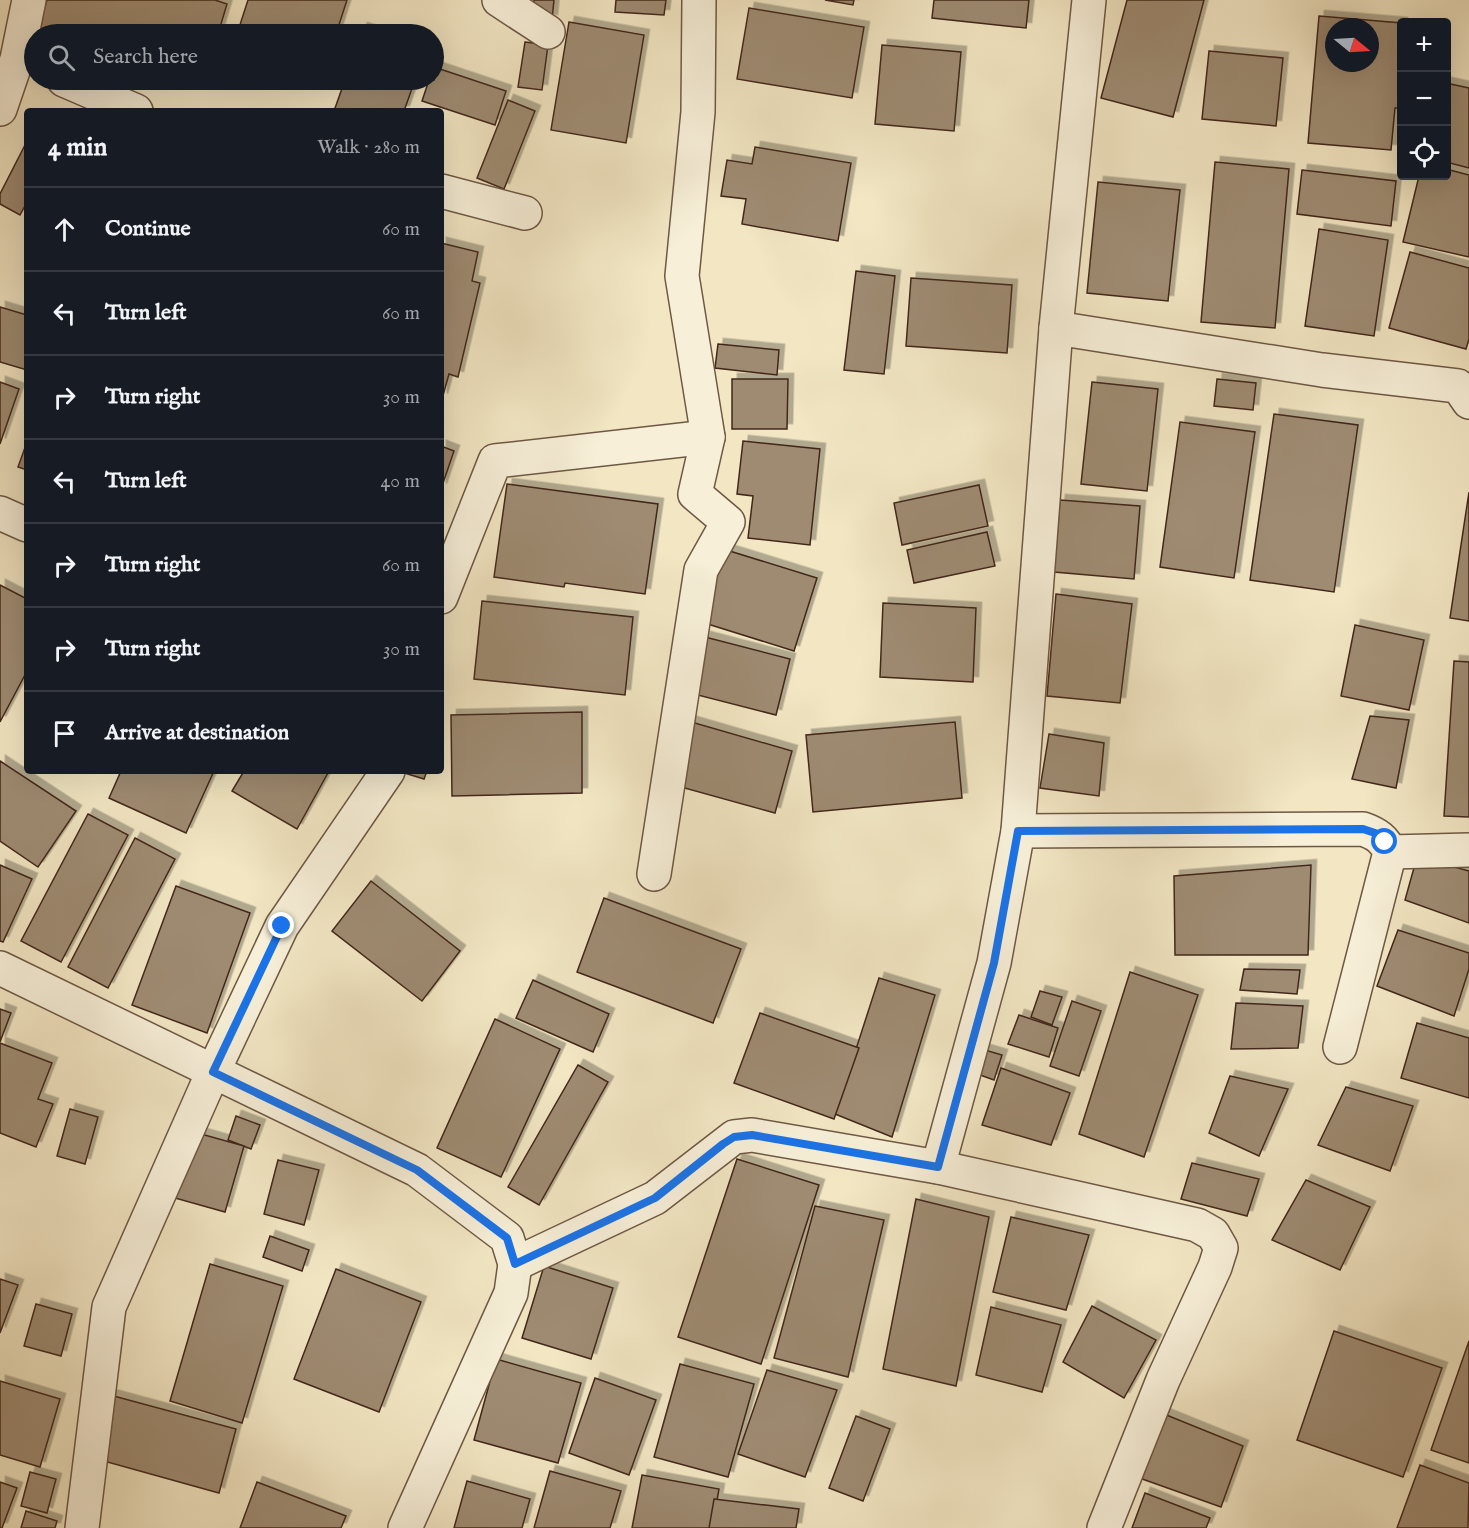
<!DOCTYPE html>
<meta charset="utf-8">
<style>
body{margin:0;font-family:"IM FELL English",serif;background:#242831;color:#f1f3f6}
.controls{position:absolute;right:18px;top:18px;display:grid;overflow:hidden;border-radius:6px;box-shadow:0 6px 24px #0002}
.controls button{width:54px;height:54px;display:grid;place-items:center;padding:0;border:0;border-bottom:2px solid #363941;background:#171b24;color:#f1f3f6;font:30px sans-serif}
.compass{position:absolute;left:1325px;top:18px;width:54px;height:54px;border-radius:50%;background:#171b24;box-shadow:0 6px 24px #0002;rotate:108deg}
.stop{position:absolute;width:18px;height:18px;margin:-14px;border:4px solid #1a73e8;border-radius:50%;background:#fff}
.stop.end{background:#1a73e8;border-color:#fff;box-shadow:0 2px 6px #0008}
.list{margin:0;padding:0;list-style:none}
h2{display:flex;justify-content:space-between;align-items:center;height:78px;margin:0;padding:0 24px;font-size:26px}
h2 small{font-size:20px;font-weight:400;color:#9ea1a6}
.list li{display:grid;grid-template-columns:39px 1fr auto;gap:18px;align-items:center;box-sizing:border-box;height:84px;padding:0 24px;border-top:2px solid #363941}
.list b{display:block;font-size:22px;white-space:nowrap}
.list em{font-size:20px;font-style:normal;color:#9ea1a6}
.icon{flex:none;width:33px;height:33px;fill:none;stroke:currentColor;stroke-width:2;stroke-linecap:round;stroke-linejoin:round}
.map{position:relative;flex:none;width:1469px;height:1528px;overflow:hidden}
.search{position:absolute;background:#171b24;box-shadow:0 6px 24px #0002;left:24px;top:24px;width:420px;height:66px;display:flex;align-items:center;gap:15px;box-sizing:border-box;padding:0 21px;border-radius:33px;color:#9ea1a6;font-size:22px}
.panel{position:absolute;background:#171b24;box-shadow:0 6px 24px #0002;left:24px;top:108px;width:420px;height:666px;border-radius:6px}
.map>svg:first-child{display:block}
</style>
<div class="map">
<svg width="1469" height="1528" viewBox="0 0 1469 1528">
<defs>
<filter id="shadow"><feDropShadow dx="5.5" dy="-5.5" stdDeviation="0" flood-color="#0004"/></filter>
</defs>
<rect width="100%" height="100%" fill="#f2e6c3"/>
<filter id="stains"><feTurbulence type="fractalNoise" baseFrequency=".00333" numOctaves="4"/><feColorMatrix values="0 0 0 0 .2 0 0 0 0 .09 0 0 0 0 .02 0 0 0 .5 -.17"/></filter>
<radialGradient id="worn" r=".72"><stop offset=".6" stop-color="#630" stop-opacity="0"/><stop offset="1" stop-color="#630" stop-opacity=".3"/></radialGradient>
<g fill="#9e8b72" stroke="#42281a" stroke-width="1.5" fill-rule="evenodd" filter="url(#shadow)">
<polygon points="47,0 215,0 227,4 218,34 62,34 38,27"/>
<polygon points="248,0 347,0 336,34 237,34"/>
<polygon points="534,0 554,0 552,20 532,18"/>
<polygon points="616,0 666,0 664,15 615,12"/>
<polygon points="825,0 854,0 853,5"/>
<polygon points="934,0 1029,0 1026,28 932,18"/>
<polygon points="1127,0 1204,0 1173,117 1101,98"/>
<polygon points="749,8 864,27 852,98 737,79"/>
<path d="M1319,16L1402,23V108H1395L1391,150L1308,143ZM1334,27H1370V63H1334Z"/>
<polygon points="569,22 644,35 626,143 551,130"/>
<polygon points="362,28 381,34 360,34"/>
<polygon points="525,42 548,45 542,90 518,87"/>
<polygon points="882,45 961,52 954,131 875,124"/>
<polygon points="1209,51 1283,58 1276,126 1202,119"/>
<polygon points="434,67 506,91 495,125 422,101 429,80 434,80"/>
<polygon points="345,80 415,80 404,111 334,111"/>
<polygon points="1446,83 1469,88 1469,168 1446,162"/>
<polygon points="508,100 535,111 504,189 477,178"/>
<polygon points="25,145 27,147 27,202 20,215 0,204 0,194"/>
<polygon points="755,147 851,163 838,241 742,224 746,199 721,196 727,160 752,164"/>
<polygon points="1215,162 1289,169 1275,328 1201,322"/>
<polygon points="1446,169 1469,175 1469,257 1403,242 1419,176 1446,176"/>
<polygon points="1302,170 1396,181 1391,226 1297,214"/>
<polygon points="1098,182 1180,190 1168,301 1087,293"/>
<polygon points="1319,229 1388,240 1374,336 1305,326"/>
<polygon points="441,243 478,252 472,281 480,283 458,377 449,374 442,399"/>
<polygon points="1410,252 1469,268 1469,339 1466,349 1389,328"/>
<polygon points="856,271 895,276 884,374 844,370"/>
<polygon points="911,278 1012,285 1007,353 906,346"/>
<polygon points="0,307 27,315 27,370 0,362"/>
<polygon points="718,344 779,350 777,375 715,368"/>
<polygon points="732,379 788,379 787,429 732,429"/>
<polygon points="1217,379 1256,383 1253,410 1214,406"/>
<polygon points="0,382 19,389 0,444"/>
<polygon points="1092,382 1158,389 1147,491 1081,484"/>
<polygon points="1274,414 1358,425 1334,592 1250,580"/>
<polygon points="1180,422 1255,432 1234,578 1160,567"/>
<polygon points="743,441 820,449 810,545 748,538 753,496 737,494"/>
<polygon points="27,442 27,470 18,467"/>
<polygon points="441,446 454,451 441,489"/>
<polygon points="507,484 658,504 645,594 565,583 564,587 494,577"/>
<polygon points="979,485 988,526 902,545 894,503"/>
<polygon points="1469,492 1469,621 1450,618"/>
<polygon points="1060,500 1140,506 1134,579 1054,572"/>
<polygon points="987,532 995,566 914,583 907,550"/>
<polygon points="720,548 817,578 794,651 698,621"/>
<polygon points="0,585 27,599 27,671 0,722"/>
<polygon points="1056,594 1132,604 1120,703 1047,696"/>
<polygon points="482,601 633,617 625,695 474,679"/>
<polygon points="883,603 976,608 973,682 880,677"/>
<polygon points="1355,625 1424,640 1409,710 1341,696"/>
<polygon points="705,637 790,659 776,715 690,693"/>
<polygon points="1454,661 1469,662 1469,817 1444,816"/>
<polygon points="582,712 582,793 452,796 451,715"/>
<polygon points="1370,716 1409,720 1396,788 1352,779"/>
<polygon points="681,719 792,751 775,813 663,782"/>
<polygon points="955,722 962,798 813,812 806,735"/>
<polygon points="1049,734 1104,743 1099,796 1040,788"/>
<polygon points="0,761 76,811 38,867 0,841"/>
<polygon points="121,771 214,771 186,833 109,798"/>
<polygon points="244,771 329,771 297,829 232,791"/>
<polygon points="398,771 427,771 424,779"/>
<polygon points="88,814 128,835 61,962 21,941"/>
<polygon points="135,838 175,859 108,988 68,967"/>
<polygon points="1417,857 1469,871 1469,923 1405,900"/>
<polygon points="0,865 32,879 3,942 0,941"/>
<polygon points="1311,865 1308,955 1175,955 1174,876"/>
<polygon points="371,881 460,951 422,1001 332,931"/>
<polygon points="176,886 250,913 207,1033 132,1005"/>
<polygon points="604,898 741,949 713,1023 577,972"/>
<polygon points="1398,930 1469,953 1469,969 1454,1016 1377,986"/>
<polygon points="1244,969 1300,970 1297,994 1240,990"/>
<polygon points="1130,972 1198,995 1144,1157 1079,1134"/>
<polygon points="879,978 935,995 892,1137 835,1114"/>
<polygon points="533,980 609,1014 593,1052 516,1018"/>
<polygon points="1040,991 1062,997 1052,1025 1031,1017"/>
<polygon points="1072,1001 1101,1011 1079,1076 1050,1066"/>
<polygon points="1236,1003 1303,1006 1298,1048 1231,1049"/>
<polygon points="0,1009 11,1013 0,1042"/>
<polygon points="760,1013 859,1048 834,1119 734,1083"/>
<polygon points="1019,1015 1058,1028 1049,1057 1008,1044"/>
<polygon points="495,1019 560,1049 501,1177 437,1148"/>
<polygon points="1417,1023 1469,1038 1469,1098 1401,1078"/>
<polygon points="0,1043 52,1063 38,1099 53,1104 36,1147 0,1133"/>
<polygon points="978,1048 1002,1055 994,1080 969,1071"/>
<polygon points="578,1065 608,1082 539,1205 508,1187"/>
<polygon points="1001,1068 1070,1093 1051,1145 982,1125"/>
<polygon points="1230,1076 1288,1089 1259,1156 1209,1133"/>
<polygon points="1346,1087 1413,1106 1390,1171 1318,1145"/>
<polygon points="70,1109 98,1117 85,1164 57,1156"/>
<polygon points="236,1116 260,1125 251,1149 228,1140"/>
<polygon points="194,1132 244,1146 225,1212 175,1198"/>
<polygon points="737,1159 819,1185 761,1364 678,1337"/>
<polygon points="278,1160 319,1170 304,1225 264,1214"/>
<polygon points="1192,1163 1259,1179 1247,1216 1181,1199"/>
<polygon points="1306,1180 1370,1207 1340,1270 1272,1240"/>
<polygon points="916,1199 989,1217 956,1386 883,1369"/>
<polygon points="815,1206 884,1220 848,1377 774,1358"/>
<polygon points="1011,1217 1089,1235 1066,1310 993,1292"/>
<polygon points="270,1236 309,1250 302,1271 263,1257"/>
<polygon points="210,1264 283,1286 242,1423 170,1401"/>
<polygon points="544,1266 613,1288 591,1359 522,1338"/>
<polygon points="336,1269 421,1302 379,1412 294,1379"/>
<polygon points="0,1279 18,1285 0,1333"/>
<polygon points="36,1304 72,1314 61,1356 24,1346"/>
<polygon points="1092,1306 1156,1340 1124,1398 1063,1362"/>
<polygon points="991,1307 1061,1325 1042,1392 976,1375"/>
<polygon points="1334,1331 1442,1368 1403,1477 1297,1440"/>
<polygon points="1469,1341 1469,1463 1431,1450"/>
<polygon points="496,1359 581,1383 558,1463 474,1440"/>
<polygon points="680,1364 754,1384 728,1477 654,1457"/>
<polygon points="767,1370 837,1390 805,1477 738,1454"/>
<polygon points="595,1378 656,1400 629,1475 569,1453"/>
<polygon points="0,1381 60,1399 40,1467 0,1455"/>
<polygon points="110,1395 236,1429 219,1493 93,1458"/>
<polygon points="1159,1412 1243,1446 1221,1507 1131,1475"/>
<polygon points="856,1416 890,1429 863,1501 829,1488"/>
<polygon points="1420,1465 1469,1483 1468,1528 1397,1528"/>
<polygon points="550,1471 621,1491 610,1528 534,1528"/>
<polygon points="30,1472 56,1479 47,1513 21,1506"/>
<polygon points="642,1475 719,1489 712,1528 632,1528"/>
<polygon points="467,1481 530,1499 522,1528 454,1528"/>
<polygon points="0,1482 17,1488 2,1528 0,1528"/>
<polygon points="257,1482 346,1516 341,1528 240,1528"/>
<polygon points="1145,1493 1210,1518 1206,1528 1132,1528"/>
<polygon points="714,1499 799,1509 796,1528 709,1528"/>
<polygon points="26,1511 57,1521 55,1528 21,1528"/>
</g>
<g fill="none" stroke-linecap="round" stroke-linejoin="round">
<defs>
<g id="minor">
<polyline points="499,0 548,32"/>
<polyline points="1089,0 1056,328 1018,831 994,963 938,1167 1197,1225 1213,1234 1221,1248 1215,1267 1163,1380 1104,1528"/>
<polyline points="64,80 136,111"/>
<polyline points="0,109 17,59 29,0"/>
<polyline points="441,191 525,213"/>
<polyline points="1056,328 1322,370 1458,386 1469,402"/>
<polyline points="0,513 27,525"/>
<polyline points="441,597 495,461 708,437"/>
<path d="M1018,831L1363,829C1377,834 1384,839 1390,852L1340,1047"/>
<polyline points="1390,852 1469,850"/>
<polyline points="654,874 701,570 728,522 695,494 708,437 682,276 698,112 699,0"/>
<polyline points="0,968 417,1170 507,1238 515,1264 511,1293 405,1528"/>
<polyline points="515,1264 655,1198 734,1137 752,1135 938,1167"/>
<polyline points="82,1528 109,1307 213,1072 282,926 388,771"/>
</g>
</defs>
<use href="#minor" stroke="#6e5844" stroke-width="36"/>
<use href="#minor" stroke="#f7efd8" stroke-width="33"/>
</g>
<g fill="none" stroke-linecap="round" stroke-linejoin="round">
<polyline stroke="#1a73e8" stroke-width="8" points="282,926 213,1072 417,1170 507,1238 515,1264 655,1198 723,1144 734,1137 752,1135 938,1167 994,963 1018,831 1363,829 1375,833 1385,842"/>
</g>
<rect width="100%" height="100%" filter="url(#stains)"/>
<rect width="100%" height="100%" fill="url(#worn)"/>
</svg>
<div class="controls">
<button>+</button>
<button>−</button>
<button><svg class="icon" aria-label="locate" viewBox="0 0 24 24"><circle cx="12" cy="12" r="6"/><path d="M12 2v4M12 18v4M2 12h4M18 12h4"/></svg></button>
</div>
<svg class="compass" viewBox="-18 -18 36 36"><path d="M0-13l5 13h-10z" fill="#e53935"/><path d="M0 13l5-13h-10z" fill="#9ea1a6"/></svg>
<div class="stop" style="left:1385px;top:842px"></div>
<div class="stop end" style="left:282px;top:926px"></div>
<div class="search"><svg class="icon" aria-label="search" viewBox="0 0 24 24"><circle cx="10" cy="10" r="6"/><path d="M15 15l6 6"/></svg>Search here</div>
<section class="panel">
<h2>4 min<small>Walk · 280 m</small></h2>
<ul class="list">
<li><svg class="icon" aria-label="ahead" viewBox="0 0 24 24"><path d="M12 20V5M6 11l6-6 6 6"/></svg><div><b>Continue</b></div><em>60 m</em></li>
<li><svg class="icon" aria-label="left" viewBox="0 0 24 24"><path d="M17 20v-9H6M10 6l-5 5 5 5"/></svg><div><b>Turn left</b></div><em>60 m</em></li>
<li><svg class="icon" aria-label="right" viewBox="0 0 24 24"><path d="M7 20v-9h11M14 6l5 5-5 5"/></svg><div><b>Turn right</b></div><em>30 m</em></li>
<li><svg class="icon" aria-label="left" viewBox="0 0 24 24"><path d="M17 20v-9H6M10 6l-5 5 5 5"/></svg><div><b>Turn left</b></div><em>40 m</em></li>
<li><svg class="icon" aria-label="right" viewBox="0 0 24 24"><path d="M7 20v-9h11M14 6l5 5-5 5"/></svg><div><b>Turn right</b></div><em>60 m</em></li>
<li><svg class="icon" aria-label="right" viewBox="0 0 24 24"><path d="M7 20v-9h11M14 6l5 5-5 5"/></svg><div><b>Turn right</b></div><em>30 m</em></li>
<li><svg class="icon" aria-label="arrive" viewBox="0 0 24 24"><path d="M6 21V4h12l-3 4 3 4H6"/></svg><div><b>Arrive at destination</b></div></li>
</ul>
</section>
</div>
